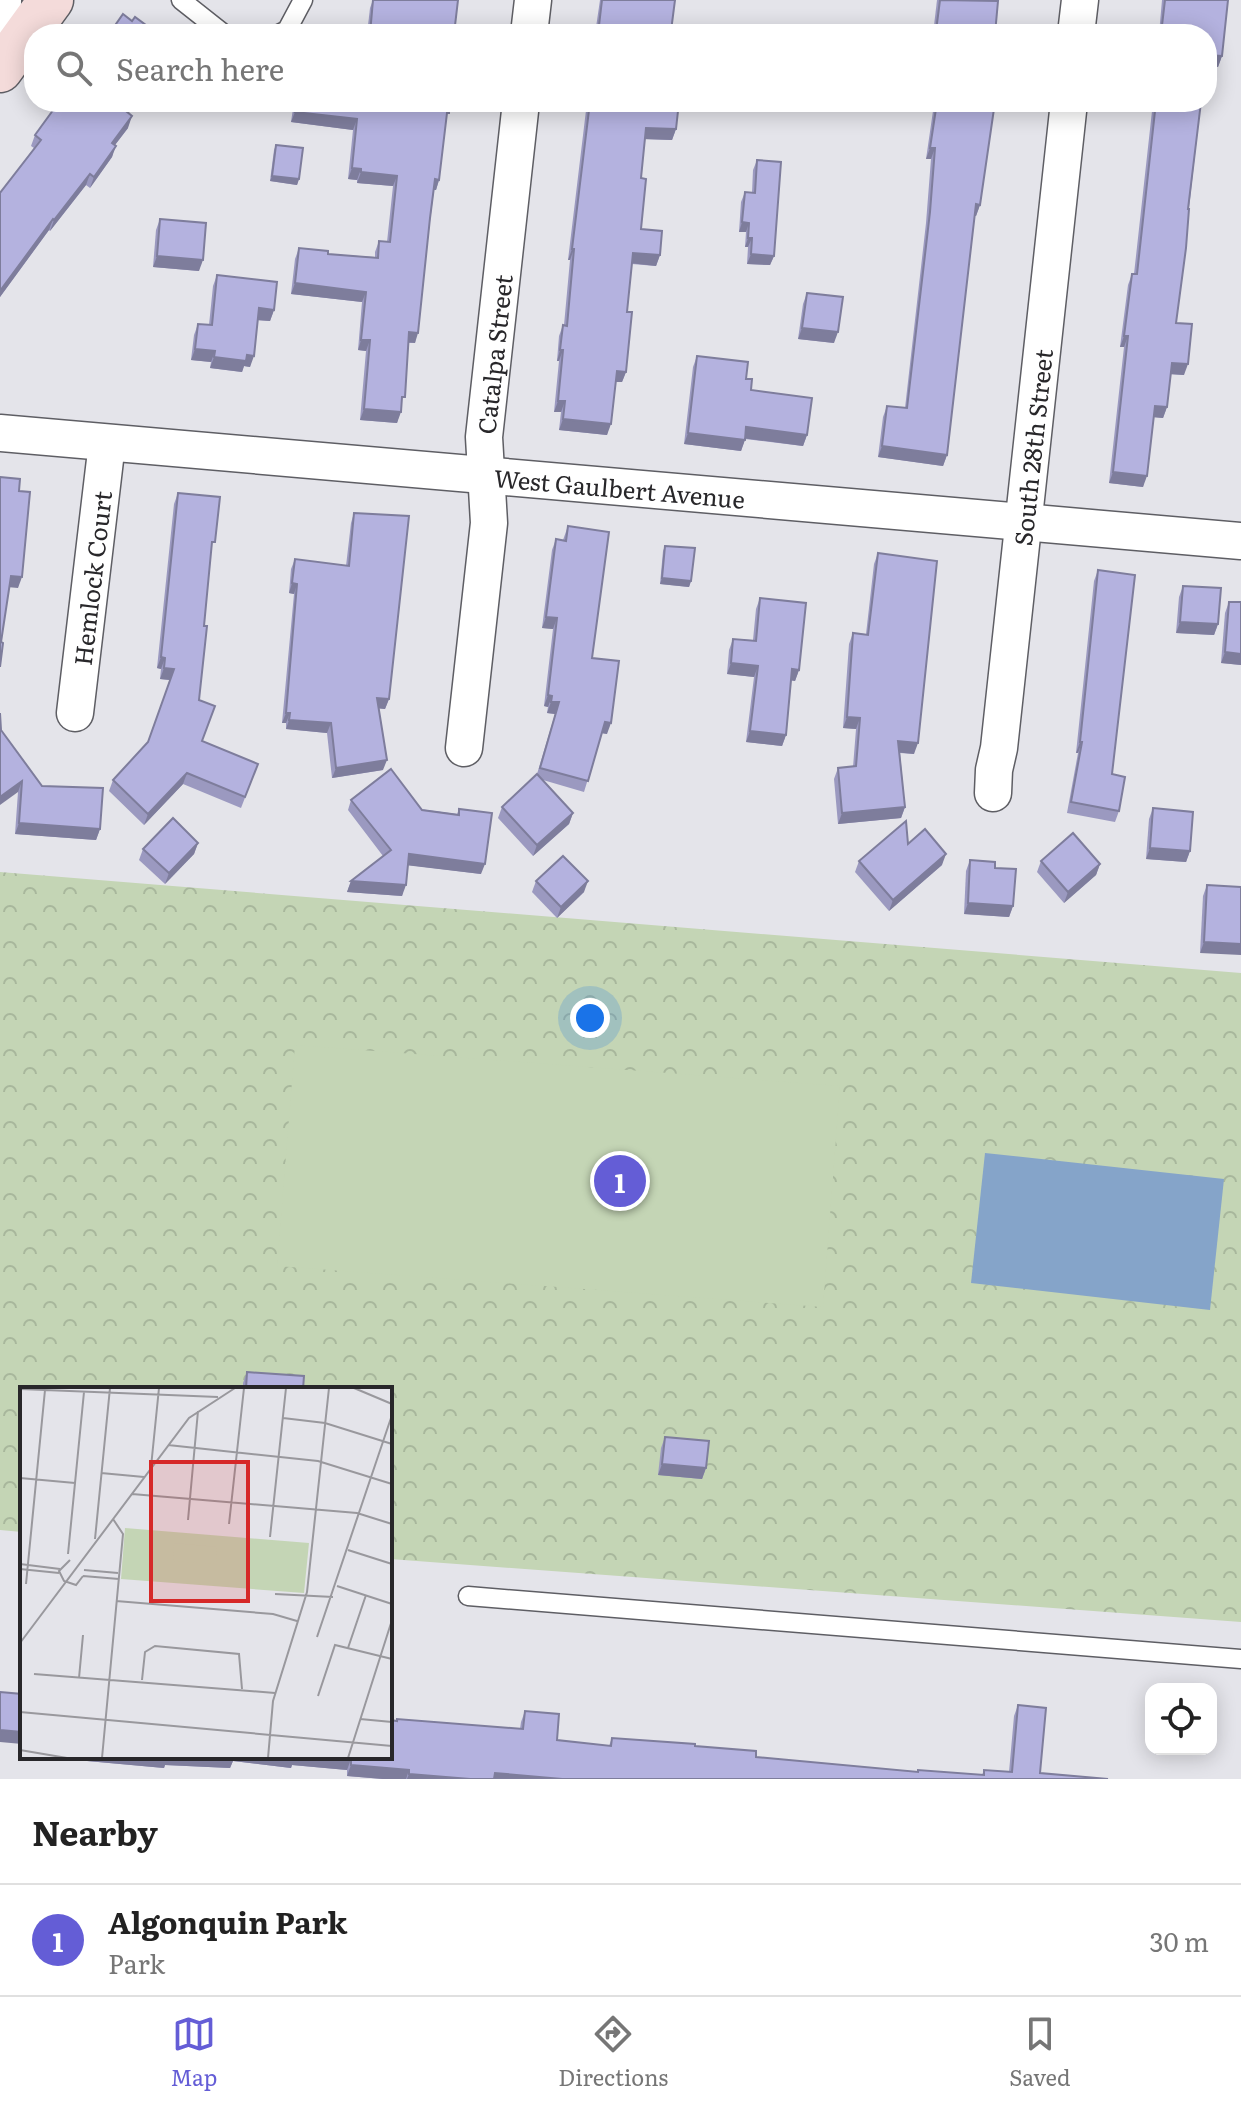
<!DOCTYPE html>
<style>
body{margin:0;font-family:Literata,serif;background:#f6f6f6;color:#222}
.controls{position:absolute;right:24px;bottom:24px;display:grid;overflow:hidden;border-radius:16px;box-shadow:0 4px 20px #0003}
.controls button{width:72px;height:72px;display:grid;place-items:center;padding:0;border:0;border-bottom:2px solid #e0e0e0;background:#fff;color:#222;font:40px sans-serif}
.you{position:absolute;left:590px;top:1018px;width:28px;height:28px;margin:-20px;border:6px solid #fff;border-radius:50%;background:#1a73e8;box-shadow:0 0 0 12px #1a73e833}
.badge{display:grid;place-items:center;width:52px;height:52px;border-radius:50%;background:#645dd6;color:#fff;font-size:26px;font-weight:700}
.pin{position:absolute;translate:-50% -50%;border:4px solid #fff;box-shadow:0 2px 8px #0006}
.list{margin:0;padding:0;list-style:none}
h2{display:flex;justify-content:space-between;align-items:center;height:104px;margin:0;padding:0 32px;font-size:34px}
h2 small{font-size:26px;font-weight:400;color:#767676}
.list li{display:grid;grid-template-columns:52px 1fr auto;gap:24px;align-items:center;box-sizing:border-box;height:112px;padding:0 32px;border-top:2px solid #e0e0e0}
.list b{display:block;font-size:30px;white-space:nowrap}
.list p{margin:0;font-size:26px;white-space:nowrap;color:#767676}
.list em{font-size:26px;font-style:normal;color:#767676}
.icon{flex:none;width:44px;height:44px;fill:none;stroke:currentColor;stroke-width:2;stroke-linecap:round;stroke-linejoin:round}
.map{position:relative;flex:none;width:1241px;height:1779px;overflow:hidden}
.search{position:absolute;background:#fff;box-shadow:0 4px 20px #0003;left:24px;right:24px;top:24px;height:88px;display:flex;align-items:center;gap:20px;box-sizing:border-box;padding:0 28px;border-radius:32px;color:#767676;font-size:30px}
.sheet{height:216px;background:#fff}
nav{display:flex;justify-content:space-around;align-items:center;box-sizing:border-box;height:112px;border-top:2px solid #e0e0e0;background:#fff;font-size:22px;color:#767676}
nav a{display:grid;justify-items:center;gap:4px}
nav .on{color:#645dd6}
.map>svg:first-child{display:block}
</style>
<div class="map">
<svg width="1241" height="1779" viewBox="0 0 1241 1779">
<defs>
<pattern id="park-crowns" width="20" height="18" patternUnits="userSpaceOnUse" patternTransform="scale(2)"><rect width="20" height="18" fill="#c4d5b5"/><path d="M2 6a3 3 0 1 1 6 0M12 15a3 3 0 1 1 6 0" fill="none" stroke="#a8b79c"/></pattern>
</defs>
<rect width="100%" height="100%" fill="#e4e4ea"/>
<polygon fill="url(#park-crowns)" points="0,872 1241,973 1241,1622 390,1559 390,1389 22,1389 22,1532 0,1530"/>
<polygon fill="#c4d5b5" points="295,1045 840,1086 823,1307 277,1266"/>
<polygon fill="#85a4c9" points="985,1153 1224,1179 1210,1310 971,1283"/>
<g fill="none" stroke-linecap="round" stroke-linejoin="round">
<defs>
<g id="lane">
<polyline points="181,0 224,34"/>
<polyline points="279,34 287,30 303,0"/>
<polyline points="468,1596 1241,1659"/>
</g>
<g id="street">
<polyline points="529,34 533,0"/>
<polyline points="1076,34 1080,0"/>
<polyline points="2,67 3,0"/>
<path id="s1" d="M0,433L1241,541"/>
<path id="s2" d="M75,713L107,443"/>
<path id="s3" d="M464,748L489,523L484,437L521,102"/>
<path id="s4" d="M993,793L994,770L999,748L1069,102"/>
</g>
<polyline id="secondary" points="0,70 51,0"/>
</defs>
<use href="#lane" stroke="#5e5e64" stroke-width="21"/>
<use href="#street" stroke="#5e5e64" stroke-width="39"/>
<use href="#secondary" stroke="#5e5e64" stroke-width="47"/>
<use href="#lane" stroke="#fff" stroke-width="18"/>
<use href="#street" stroke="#fff" stroke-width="36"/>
<use href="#secondary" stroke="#f4dbda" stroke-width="44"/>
</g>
<g fill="#9b99c0">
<polygon points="373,0 458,0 454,34 367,34 370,8"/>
<polygon points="600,0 675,0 671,31 686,34 595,34"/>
<polygon points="937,0 996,0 995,34 933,34"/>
<polygon points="1162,0 1228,0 1222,56 1218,67 1207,34 1159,34"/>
<polygon points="59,102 137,102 128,113 128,128 115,145 112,157 90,188 86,185 50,231 49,230 0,297 0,193 34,148 31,146 35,135"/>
<polygon points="294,102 449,102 446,120 439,180 436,190 434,190 415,343 409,343 401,408 397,423 360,420 366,351 358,350 362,302 291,294 295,259 299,248 328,254 375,257 375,252 379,241 387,242 393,186 357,183 357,180 348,179 353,130 291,122"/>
<polygon points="587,102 679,102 676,129 672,140 645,139 641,178 641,229 660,255 656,266 632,264 627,312 626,372 622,382 616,382 607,435 559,430 561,412 554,412 559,361 557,361 559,336 563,325 564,325 570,260 568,260"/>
<polygon points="928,102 995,102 980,205 976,216 974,216 947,455 943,466 878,457 883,417 887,406 905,408 926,223 931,159 926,159 934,104 927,103"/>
<polygon points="1153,102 1201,102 1176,323 1184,375 1170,374 1167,407 1163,418 1154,417 1143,487 1109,483 1124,347 1120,347 1128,285 1132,274 1134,274"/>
<polygon points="276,145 299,179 297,185 270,181 274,150"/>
<polygon points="757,160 774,256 770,265 747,264 748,247 745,247 746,232 739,232 741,202 745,192 752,193 753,170"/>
<polygon points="160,219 199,271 153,267 156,230"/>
<polygon points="217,275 274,310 270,321 258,320 250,367 244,366 242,372 210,368 211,362 191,360 194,335 198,324 209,325 213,286"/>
<polygon points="807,293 834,343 798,339 803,304"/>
<polygon points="697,356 746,379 751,390 807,435 803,446 745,439 741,451 684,444 693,367"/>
<polygon points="178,493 211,553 204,626 199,700 202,741 258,764 241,808 183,784 144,825 109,791 113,780 148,742 170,680 160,679 161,669 157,668 174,504"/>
<polygon points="354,513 389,699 385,709 379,708 383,770 332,778 327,733 286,729 286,723 282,723 294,594 289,593 291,569 295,559 346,566 351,523"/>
<polygon points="568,526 607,734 602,733 584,792 543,780 573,813 569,824 533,856 498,818 502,807 537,774 555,714 547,713 548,707 544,706 553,629 542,628 552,550 556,539 563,540"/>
<polygon points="665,546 691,581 689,587 660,584 663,551"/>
<polygon points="878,553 914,754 900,753 905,807 901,818 838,824 834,779 838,768 853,767 856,729 843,728 849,644 853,633 866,634 874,564"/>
<polygon points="1098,570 1112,774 1119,811 1115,822 1067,813 1078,753 1076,753 1094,581"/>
<polygon points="1183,586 1218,624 1214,635 1176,633 1179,597"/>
<polygon points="760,598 799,670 795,681 791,680 786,735 782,746 746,742 754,677 727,674 729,650 733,639 753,640 756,609"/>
<polygon points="1229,602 1241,602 1241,665 1221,663 1225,613"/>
<polygon points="1,730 42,786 100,829 96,840 15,834 18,792"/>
<polygon points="351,800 457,814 459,809 481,874 408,865 402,896 347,892 351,881 383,856 348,810"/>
<polygon points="1153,808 1190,851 1186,862 1146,859 1149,819"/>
<polygon points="198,843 194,854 165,884 139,860 143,849"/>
<polygon points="908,844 942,865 889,911 855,872 859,861"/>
<polygon points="970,860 995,868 1013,906 1009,917 964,914 966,871"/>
<polygon points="1041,861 1100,864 1096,875 1064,903 1037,872"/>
<polygon points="536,881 584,892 557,918 532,892"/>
<polygon points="1207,885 1241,887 1200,953 1203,896"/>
<polygon points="247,1372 303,1389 243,1389 243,1383"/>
<polygon points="665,1437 706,1468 702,1479 658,1475 661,1448"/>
<polygon points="1018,1705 1040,1773 1108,1779 383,1779 347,1776 347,1770 292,1765 291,1768 233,1761 230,1768 165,1765 164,1768 76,1760 76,1757 390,1757 520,1729 521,1722 525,1711 557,1740 609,1746 612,1738 695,1746 756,1757 917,1772 982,1775 984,1770 1009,1772 1014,1716"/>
</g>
<g fill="#7e7d9c">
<polygon points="1207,55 1222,56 1218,67 1207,66"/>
<polygon points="133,102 137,102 122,122 126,111"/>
<polygon points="295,112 357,119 353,130 291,122"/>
<polygon points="132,116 128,128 108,154 112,143"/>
<polygon points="646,128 676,129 672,140 642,139"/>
<polygon points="116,146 112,157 90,188 94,177"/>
<polygon points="930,148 935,148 931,159 926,159"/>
<polygon points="352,168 361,169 357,180 348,179"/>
<polygon points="361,172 397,176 393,186 357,183"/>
<polygon points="90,174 86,185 50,231 54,220"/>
<polygon points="272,176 299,179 297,185 270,181"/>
<polygon points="435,179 439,180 436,190 431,190"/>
<polygon points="976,204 980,205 976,216 972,215"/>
<polygon points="53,219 49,230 0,297 0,291"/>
<polygon points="742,222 749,223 746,232 739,232"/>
<polygon points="748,238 752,238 748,247 745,247"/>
<polygon points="572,249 574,249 570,260 568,260"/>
<polygon points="633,253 660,255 656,266 629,263"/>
<polygon points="751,254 774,256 770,265 747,264"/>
<polygon points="157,256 203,260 199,271 153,267"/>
<polygon points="295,283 366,292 362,302 291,294"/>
<polygon points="259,308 274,310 270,321 255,320"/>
<polygon points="802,328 838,332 834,343 798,339"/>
<polygon points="409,332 418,333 415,343 406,342"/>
<polygon points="1124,336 1128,336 1124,347 1120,347"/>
<polygon points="361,340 370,340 366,351 358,350"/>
<polygon points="195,349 215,351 211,362 191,360"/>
<polygon points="560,350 563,350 559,361 557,361"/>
<polygon points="247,355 254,356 250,367 244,366 242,372 210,368 214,357"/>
<polygon points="1172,363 1188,364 1184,375 1168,374"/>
<polygon points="617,371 626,372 622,382 613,382"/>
<polygon points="558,401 565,401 561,412 554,412"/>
<polygon points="1155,406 1167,407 1163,418 1151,417"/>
<polygon points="364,409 401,412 397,423 360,420"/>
<polygon points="563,419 611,424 607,435 559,430"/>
<polygon points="746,427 807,435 803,446 742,438"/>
<polygon points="688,433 745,440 741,451 684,444"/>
<polygon points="882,446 947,455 943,466 878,457"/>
<polygon points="1113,472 1147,476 1143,487 1109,483"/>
<polygon points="11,576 22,577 18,588 7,587"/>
<polygon points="662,578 691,581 689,587 660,584"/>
<polygon points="292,583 297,584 294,594 289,593"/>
<polygon points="546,617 557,618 553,629 542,628"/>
<polygon points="1180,622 1218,624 1214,635 1176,633"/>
<polygon points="1225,652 1241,654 1241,665 1221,663"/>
<polygon points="161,657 165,658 161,669 157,668"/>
<polygon points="731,663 758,666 754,677 727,674"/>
<polygon points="164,668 174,669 170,680 160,679"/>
<polygon points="792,669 799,670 795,681 788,680"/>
<polygon points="548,695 552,696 548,707 544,706"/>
<polygon points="377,698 389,699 385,709 373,708"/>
<polygon points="551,702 559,702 555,714 547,713"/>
<polygon points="286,713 290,713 286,723 282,723"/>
<polygon points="847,717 860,718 856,729 843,728"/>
<polygon points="289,720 331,723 327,733 286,729"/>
<polygon points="605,722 611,723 607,734 601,733"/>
<polygon points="750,731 786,735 782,746 746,742"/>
<polygon points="898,741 918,743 914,754 894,752"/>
<polygon points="1080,742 1082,742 1078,753 1076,753"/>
<polygon points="387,760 383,770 332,778 336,768"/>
<polygon points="187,773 183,784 144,825 148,814"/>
<polygon points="22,781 18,792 0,805 0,797"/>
<polygon points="905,807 901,818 838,824 842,813"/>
<polygon points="573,813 569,824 533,856 537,845"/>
<polygon points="19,823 100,829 96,840 15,834"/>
<polygon points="198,843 194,854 165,884 169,873"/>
<polygon points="1150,848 1190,851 1186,862 1146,859"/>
<polygon points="409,854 485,864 481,874 405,865"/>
<polygon points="946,854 942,865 889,911 893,900"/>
<polygon points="1100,864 1096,875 1064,903 1068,892"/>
<polygon points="351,881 406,885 402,896 347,892"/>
<polygon points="588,881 584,892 557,918 561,907"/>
<polygon points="968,903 1013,906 1009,917 964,914"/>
<polygon points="1204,942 1241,944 1241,955 1200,953"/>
<polygon points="662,1464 706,1468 702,1479 658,1475"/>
<polygon points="0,1730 22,1732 22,1744 0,1742"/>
<polygon points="77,1757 324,1757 351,1759 347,1770 292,1765 291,1768 233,1761 230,1768 165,1765 164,1768 76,1760"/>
<polygon points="351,1765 409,1770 406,1779 383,1779 347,1776"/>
<polygon points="495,1773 562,1779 493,1779"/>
<polygon points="409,1774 470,1779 407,1779"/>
</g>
<g fill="#b4b2df" stroke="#7e7d9c" stroke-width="2">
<polygon points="373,0 458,0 454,34 370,34"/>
<polygon points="602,0 675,0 671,31 686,33 686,34 598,34"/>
<polygon points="940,0 998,1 995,34 939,34 939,31 936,31"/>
<polygon points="1165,0 1228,0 1222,56 1207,55 1207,34 1161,34"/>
<polygon points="123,14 132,21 135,17 158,34 109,34"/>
<polygon points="59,102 133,102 126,111 132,116 112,143 116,146 94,177 90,174 54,220 53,219 0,291 0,193 41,140 35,135"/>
<polygon points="296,102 449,102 449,113 447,113 439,180 435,179 430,218 418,333 409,332 405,397 402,397 401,412 364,409 370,340 361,340 366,292 295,283 299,248 328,251 328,254 378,258 379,241 390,242 397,176 361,172 361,169 352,168 357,119 295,112"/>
<polygon points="590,102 679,102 676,129 646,128 641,178 646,179 641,229 662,231 660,255 633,253 627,312 632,312 626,372 617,371 611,424 563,419 565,401 558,401 563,350 560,350 563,325 567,326 574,249 572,249"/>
<polygon points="937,102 995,102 980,205 976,204 947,455 882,446 887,406 907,408 930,212 935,148 930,148"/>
<polygon points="1156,102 1201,102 1188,209 1189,209 1186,248 1176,323 1192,324 1188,364 1172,363 1167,407 1155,406 1147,476 1113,472 1128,336 1124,336 1132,274 1137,274"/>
<polygon points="276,145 303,148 299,179 272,176"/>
<polygon points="757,160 781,162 774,256 751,254 752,238 748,238 749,223 742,222 745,192 755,193"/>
<polygon points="160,219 206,223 203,260 157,256"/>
<polygon points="217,275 277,282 274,310 259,308 254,356 247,355 246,361 214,357 215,351 195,349 198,324 212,325"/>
<polygon points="807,293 843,297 838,332 802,328"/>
<polygon points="697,356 748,362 746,379 752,379 751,390 812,398 807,435 746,427 745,440 688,433"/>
<polygon points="0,477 20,479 19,491 30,492 22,577 11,576 1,642 3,643 0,667"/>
<polygon points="178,493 220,497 215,542 212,542 204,626 207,626 199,700 215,706 202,741 258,764 245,797 187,773 148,814 113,780 148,742 174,669 164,668 165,658 161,657"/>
<polygon points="354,513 409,516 389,699 377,698 387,760 336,768 331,723 289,720 290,713 286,713 297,584 292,583 295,559 349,566"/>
<polygon points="568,526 609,532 592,658 619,661 611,723 605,722 588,781 540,768 559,702 551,702 552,696 548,695 557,618 546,617 556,539 566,541"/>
<polygon points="665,546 695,548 691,581 662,578"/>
<polygon points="878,553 937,561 918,743 898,741 905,807 842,813 838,768 856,766 860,718 847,717 853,633 868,635"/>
<polygon points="1098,570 1135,575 1112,774 1125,777 1119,811 1071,802 1082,742 1080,742"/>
<polygon points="1183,586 1221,588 1218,624 1180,622"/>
<polygon points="760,598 806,603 799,670 792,669 786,735 750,731 758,666 731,663 733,639 756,641"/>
<polygon points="1229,602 1241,602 1241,654 1225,652"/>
<polygon points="0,713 1,730 42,786 103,788 100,829 19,823 22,781 0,797"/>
<polygon points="391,769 422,810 459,815 459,809 492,813 485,864 409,854 406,885 351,881 391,850 351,800"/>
<polygon points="537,774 573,813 537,845 502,807"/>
<polygon points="1153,808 1193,812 1190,851 1150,848"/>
<polygon points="173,818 198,843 169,873 143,849"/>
<polygon points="906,821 908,844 925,829 946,854 893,900 859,861"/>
<polygon points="1073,833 1100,864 1068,892 1041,861"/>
<polygon points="563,856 588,881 561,907 536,881"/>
<polygon points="970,860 995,862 995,868 1016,869 1013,906 968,903"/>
<polygon points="1207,885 1241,887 1241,944 1204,942"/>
<polygon points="247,1372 304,1376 303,1389 246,1389"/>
<polygon points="665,1437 709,1441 706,1468 662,1464"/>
<polygon points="0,1692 22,1694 22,1732 0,1730"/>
<polygon points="1018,1705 1046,1708 1040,1773 1108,1779 562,1779 495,1773 494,1779 470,1779 409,1774 409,1770 351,1765 351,1759 324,1757 390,1757 390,1720 397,1721 397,1719 523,1729 525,1711 559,1714 557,1740 611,1746 612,1738 695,1744 695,1746 756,1751 756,1757 918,1772 918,1770 984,1775 984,1770 1012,1772"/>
</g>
<g text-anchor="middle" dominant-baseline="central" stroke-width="8" stroke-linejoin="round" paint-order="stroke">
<g font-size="24" fill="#28272a" stroke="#fff">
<text stroke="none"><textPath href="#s3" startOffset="396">Catalpa Street</textPath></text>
<text stroke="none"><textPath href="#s4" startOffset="348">South 28th Street</textPath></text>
<text stroke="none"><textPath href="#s1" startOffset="622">West Gaulbert Avenue</textPath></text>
<text stroke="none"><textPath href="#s2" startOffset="136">Hemlock Court</textPath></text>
</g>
</g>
<g transform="translate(20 1387)">
<rect width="372" height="372" fill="#e4e4ea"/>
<path d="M105,141L289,156L284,206L101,192Z" fill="#c4d5b5"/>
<path d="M154,156L197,160L196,177L153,174Z" fill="#c4d5b5"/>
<path fill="none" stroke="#99989d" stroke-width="2" d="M334,1L372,17M0,2L198,10M263,31L305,36L372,57M148,58L298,74L372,97M131,80L139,1M81,86L124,90M0,91L55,96M112,107L337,126L372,137M168,133L178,24M209,137L224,1M250,150L266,1M75,152L90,1M328,163L372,177M48,167L64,5M50,173L39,184L44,194L56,198L63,189M0,177L40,182M0,182L39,186M64,183L98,186M63,189L99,192M6,197L25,3M317,199L372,217M255,207L313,210M96,214L253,227L277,234M297,250L372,28M0,256L169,31L215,1M328,261L346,208M14,287L255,306M59,291L63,248M122,293L125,265L135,259L219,267L222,302M298,309L315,258L372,272M0,325L372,359M340,332L372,335M0,363L47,371M82,371L103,147L93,132M248,371L253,314L287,205L309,1M328,371L372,233"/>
<path fill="#d62828" fill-opacity="0.15" stroke="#d62828" stroke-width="4" d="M131,75H228V214H131Z"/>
<rect width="372" height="372" fill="none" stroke="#28272a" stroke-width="4"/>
</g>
</svg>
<div class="controls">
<button><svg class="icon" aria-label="locate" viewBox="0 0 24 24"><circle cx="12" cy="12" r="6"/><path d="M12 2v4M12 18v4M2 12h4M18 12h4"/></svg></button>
</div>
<div class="you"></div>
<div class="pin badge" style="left:620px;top:1181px">1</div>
<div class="search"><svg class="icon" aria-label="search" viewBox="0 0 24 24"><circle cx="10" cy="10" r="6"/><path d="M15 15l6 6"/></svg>Search here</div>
</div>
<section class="sheet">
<h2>Nearby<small></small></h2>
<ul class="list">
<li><span class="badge">1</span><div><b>Algonquin Park</b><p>Park</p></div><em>30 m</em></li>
</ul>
</section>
<nav>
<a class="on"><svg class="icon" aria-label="map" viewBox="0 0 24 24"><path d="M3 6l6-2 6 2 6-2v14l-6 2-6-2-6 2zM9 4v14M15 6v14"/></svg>Map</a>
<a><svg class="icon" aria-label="directions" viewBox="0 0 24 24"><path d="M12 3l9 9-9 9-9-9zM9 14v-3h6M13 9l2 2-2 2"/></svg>Directions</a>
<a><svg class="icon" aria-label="saved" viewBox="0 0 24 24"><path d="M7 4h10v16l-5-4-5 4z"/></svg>Saved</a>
</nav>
